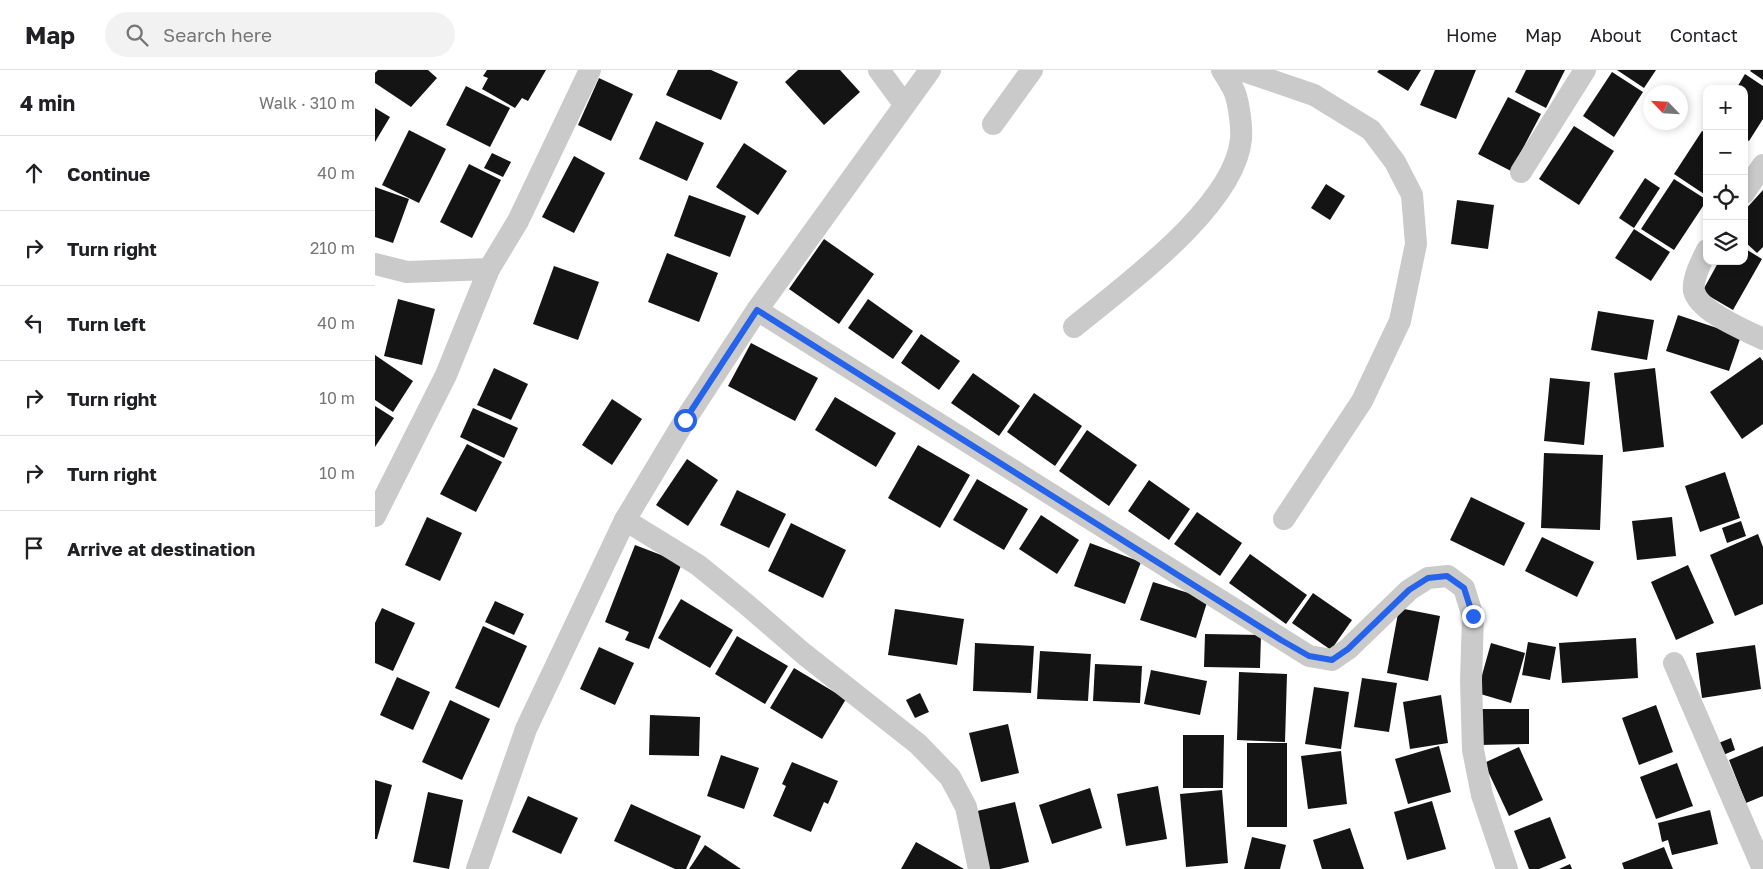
<!DOCTYPE html>
<meta charset="utf-8">
<style>
body{margin:0;font-family:"Golos Text",sans-serif;background:#f2f2f2;color:#202124}
.controls{position:absolute;right:15px;top:15px;display:grid;overflow:hidden;border-radius:10px;box-shadow:0 2px 8px #0003}
.controls button{width:45px;height:45px;display:grid;place-items:center;padding:0;border:0;border-bottom:1px solid #e0e0e0;background:#fff;color:#202124;font:25px sans-serif}
.compass{position:absolute;left:1268px;top:15px;width:45px;height:45px;border-radius:50%;background:#fff;box-shadow:0 2px 8px #0003;rotate:295deg}
.stop{position:absolute;width:15px;height:15px;margin:-11px;border:4px solid #2563eb;border-radius:50%;background:#fff}
.stop.end{background:#2563eb;border-color:#fff;box-shadow:0 1px 5px #0008}
.list{margin:0;padding:0;list-style:none}
h2{display:flex;justify-content:space-between;align-items:center;height:65px;margin:0;padding:0 20px;font-size:21px}
h2 small{font-size:16px;font-weight:400;color:#757577}
.list li{display:grid;grid-template-columns:32px 1fr auto;gap:15px;align-items:center;box-sizing:border-box;height:75px;padding:0 20px;border-top:1px solid #e0e0e0}
.list b{display:block;font-size:19px;white-space:nowrap}
.list em{font-size:16px;font-style:normal;color:#757577}
.icon{flex:none;width:28px;height:28px;fill:none;stroke:currentColor;stroke-width:2;stroke-linecap:round;stroke-linejoin:round}
.map{position:relative;flex:none;width:1388px;height:799px;overflow:hidden}
header{display:flex;align-items:center;gap:30px;box-sizing:border-box;height:70px;padding:0 25px;background:#fff;border-bottom:1px solid #e0e0e0}
header strong{font-size:24px}
nav{display:flex;gap:28px;margin-inline-start:auto;font-size:18px}
.search{width:350px;height:45px;background:#f2f2f2;display:flex;align-items:center;gap:12px;box-sizing:border-box;padding:0 18px;border-radius:28px;color:#757577;font-size:19px}
main{display:flex}
aside{flex:1;background:#fff}
.map>svg:first-child{display:block}
</style>
<header>
<strong>Map</strong>
<div class="search"><svg class="icon" aria-label="search" viewBox="0 0 24 24"><circle cx="10" cy="10" r="6"/><path d="M15 15l6 6"/></svg>Search here</div>
<nav><a>Home</a><a>Map</a><a>About</a><a>Contact</a></nav>
</header>
<main>
<aside>
<h2>4 min<small>Walk · 310 m</small></h2>
<ul class="list">
<li><svg class="icon" aria-label="ahead" viewBox="0 0 24 24"><path d="M12 20V5M6 11l6-6 6 6"/></svg><div><b>Continue</b></div><em>40 m</em></li>
<li><svg class="icon" aria-label="right" viewBox="0 0 24 24"><path d="M7 20v-9h11M14 6l5 5-5 5"/></svg><div><b>Turn right</b></div><em>210 m</em></li>
<li><svg class="icon" aria-label="left" viewBox="0 0 24 24"><path d="M17 20v-9H6M10 6l-5 5 5 5"/></svg><div><b>Turn left</b></div><em>40 m</em></li>
<li><svg class="icon" aria-label="right" viewBox="0 0 24 24"><path d="M7 20v-9h11M14 6l5 5-5 5"/></svg><div><b>Turn right</b></div><em>10 m</em></li>
<li><svg class="icon" aria-label="right" viewBox="0 0 24 24"><path d="M7 20v-9h11M14 6l5 5-5 5"/></svg><div><b>Turn right</b></div><em>10 m</em></li>
<li><svg class="icon" aria-label="arrive" viewBox="0 0 24 24"><path d="M6 21V4h12l-3 4 3 4H6"/></svg><div><b>Arrive at destination</b></div></li>
</ul>
</aside>
<div class="map">
<svg width="1388" height="799" viewBox="0 0 1388 799">
<rect width="100%" height="100%" fill="#fff"/>
<g fill="#141414">
<polygon points="3,0 53,0 62,8 36,37 0,13 0,3"/>
<polygon points="112,0 171,0 153,31 147,28 140,38 107,19 113,8 108,6"/>
<polygon points="303,0 336,0 363,12 346,50 291,25"/>
<polygon points="423,0 465,0 485,22 449,55 410,12"/>
<polygon points="1004,0 1046,0 1033,21 1002,2"/>
<polygon points="1060,0 1101,0 1081,49 1045,35"/>
<polygon points="1151,0 1190,0 1171,38 1140,22"/>
<polygon points="1242,0 1281,0 1269,18"/>
<polygon points="1376,0 1388,0 1388,10 1375,1"/>
<polygon points="1237,2 1268,22 1239,67 1208,46"/>
<polygon points="1370,4 1388,16 1388,49 1374,71 1369,68 1369,19 1361,19"/>
<polygon points="224,8 258,24 236,71 203,55"/>
<polygon points="91,16 135,38 115,77 71,55"/>
<polygon points="1133,27 1166,44 1136,101 1103,84"/>
<polygon points="0,38 15,47 0,72"/>
<polygon points="281,51 329,73 312,111 264,89"/>
<polygon points="1199,56 1239,81 1204,135 1164,109"/>
<polygon points="34,60 71,79 44,133 7,115"/>
<polygon points="1327,61 1332,63 1332,126 1299,104"/>
<polygon points="369,73 412,101 383,145 341,117"/>
<polygon points="117,83 136,92 128,107 109,98"/>
<polygon points="199,86 230,103 199,163 167,147"/>
<polygon points="94,94 126,110 97,168 65,152"/>
<polygon points="1270,108 1285,118 1259,158 1244,148"/>
<polygon points="1299,109 1332,130 1299,180 1266,159"/>
<polygon points="951,114 970,126 955,150 936,138"/>
<polygon points="0,117 34,129 18,173 0,167"/>
<polygon points="1388,120 1388,177 1382,183 1369,171 1369,141"/>
<polygon points="314,125 371,146 355,187 299,166"/>
<polygon points="1082,130 1119,135 1113,179 1076,174"/>
<polygon points="1259,159 1295,182 1276,211 1240,188"/>
<polygon points="449,169 499,204 464,254 414,219"/>
<polygon points="1369,178 1387,189 1358,240 1327,222 1344,191 1369,191"/>
<polygon points="292,183 343,203 324,252 273,232"/>
<polygon points="179,196 224,212 203,270 158,254"/>
<polygon points="23,229 60,239 47,295 9,286"/>
<polygon points="493,229 538,261 518,289 473,258"/>
<polygon points="1223,241 1279,250 1272,290 1216,280"/>
<polygon points="1303,245 1366,266 1354,301 1291,281"/>
<polygon points="546,264 585,291 564,320 526,293"/>
<polygon points="376,273 443,308 420,351 353,316"/>
<polygon points="0,285 38,311 18,342 0,330"/>
<polygon points="1385,287 1388,291 1388,354 1367,369 1335,322"/>
<polygon points="119,298 153,314 136,350 102,335"/>
<polygon points="1280,298 1289,377 1248,382 1239,303"/>
<polygon points="598,303 645,336 624,366 576,333"/>
<polygon points="1175,308 1215,312 1209,375 1169,371"/>
<polygon points="659,323 707,356 680,396 632,362"/>
<polygon points="460,327 521,363 501,397 440,360"/>
<polygon points="237,329 267,349 237,395 207,375"/>
<polygon points="0,336 19,348 0,377"/>
<polygon points="98,338 143,358 129,388 85,367"/>
<polygon points="712,360 762,395 734,436 684,401"/>
<polygon points="92,374 127,392 101,442 65,424"/>
<polygon points="543,375 595,405 565,458 513,428"/>
<polygon points="1169,383 1228,385 1225,460 1166,458"/>
<polygon points="312,389 343,410 313,456 281,435"/>
<polygon points="1350,402 1365,448 1325,462 1310,416"/>
<polygon points="602,409 653,439 629,480 578,450"/>
<polygon points="774,410 815,439 794,470 753,441"/>
<polygon points="362,420 411,444 394,478 345,455"/>
<polygon points="1096,427 1150,453 1129,496 1075,470"/>
<polygon points="822,442 867,473 845,506 799,474"/>
<polygon points="666,445 704,470 682,504 644,479"/>
<polygon points="52,447 87,463 65,511 30,495"/>
<polygon points="1297,447 1301,486 1262,490 1257,451"/>
<polygon points="1366,451 1371,466 1352,473 1347,458"/>
<polygon points="416,453 471,480 448,528 393,501"/>
<polygon points="1383,464 1388,477 1388,534 1360,546 1335,485"/>
<polygon points="1167,467 1219,492 1202,527 1150,501"/>
<polygon points="715,473 766,492 750,534 699,516"/>
<polygon points="260,475 307,493 274,579 250,570 254,562 230,552"/>
<polygon points="875,484 932,525 911,554 854,513"/>
<polygon points="1313,495 1339,553 1301,570 1276,512"/>
<polygon points="778,512 833,529 821,568 765,550"/>
<polygon points="938,523 977,550 956,580 917,553"/>
<polygon points="306,529 358,560 335,598 283,568"/>
<polygon points="120,531 149,544 139,565 110,552"/>
<polygon points="7,538 40,553 18,601 0,593 0,553"/>
<polygon points="1024,538 1065,546 1053,611 1012,603"/>
<polygon points="520,539 589,549 582,595 513,585"/>
<polygon points="108,556 152,576 124,638 80,618"/>
<polygon points="830,564 886,565 885,598 829,597"/>
<polygon points="362,566 413,596 390,634 340,604"/>
<polygon points="1261,568 1263,608 1187,613 1184,573"/>
<polygon points="1153,572 1181,577 1175,610 1147,605"/>
<polygon points="600,573 659,576 656,623 598,621"/>
<polygon points="1116,573 1150,583 1136,633 1102,623"/>
<polygon points="1380,575 1386,619 1327,628 1321,583"/>
<polygon points="224,577 259,593 240,635 205,619"/>
<polygon points="665,581 716,584 713,631 662,629"/>
<polygon points="720,594 767,596 765,633 718,631"/>
<polygon points="419,598 471,629 447,669 395,638"/>
<polygon points="776,600 832,611 825,645 769,634"/>
<polygon points="864,602 912,604 910,672 862,670"/>
<polygon points="22,607 55,622 38,660 5,645"/>
<polygon points="987,608 1022,613 1014,662 979,657"/>
<polygon points="939,617 974,622 966,679 930,674"/>
<polygon points="545,623 554,642 540,648 531,630"/>
<polygon points="1066,625 1073,673 1035,679 1028,632"/>
<polygon points="75,630 115,649 87,710 47,692"/>
<polygon points="1281,635 1298,682 1264,695 1247,648"/>
<polygon points="1104,639 1154,639 1154,674 1104,675"/>
<polygon points="275,645 325,647 324,686 274,685"/>
<polygon points="633,654 644,703 606,712 594,663"/>
<polygon points="808,665 849,665 848,718 808,718"/>
<polygon points="1356,668 1360,680 1346,686 1341,674"/>
<rect x="872" y="673" width="40" height="84"/>
<polygon points="1064,676 1076,722 1033,734 1020,689"/>
<polygon points="1388,676 1388,726 1371,733 1354,690"/>
<polygon points="1144,677 1168,730 1134,746 1109,693"/>
<polygon points="966,681 972,734 933,739 926,686"/>
<polygon points="346,685 384,698 369,739 332,726"/>
<polygon points="417,692 463,711 453,734 449,732 436,762 398,746 411,716 407,714"/>
<polygon points="1302,693 1318,736 1281,749 1265,707"/>
<polygon points="0,710 17,715 2,769 0,769"/>
<polygon points="783,716 792,769 751,776 742,724"/>
<polygon points="715,718 727,758 677,774 664,735"/>
<polygon points="847,720 853,793 811,797 805,724"/>
<polygon points="53,722 88,730 74,799 38,792"/>
<polygon points="153,726 203,748 186,784 137,762"/>
<polygon points="1057,731 1071,779 1032,790 1019,742"/>
<polygon points="640,732 654,792 625,799 612,799 598,742"/>
<polygon points="256,734 326,766 311,799 300,799 239,771"/>
<polygon points="1335,740 1343,774 1297,785 1293,770 1287,772 1283,753"/>
<polygon points="1175,747 1191,788 1164,799 1154,799 1139,761"/>
<polygon points="975,758 989,799 947,799 938,770"/>
<polygon points="877,767 911,775 905,799 869,799"/>
<polygon points="541,772 589,799 526,799"/>
<polygon points="330,775 366,799 314,799"/>
<polygon points="1289,777 1298,799 1249,799 1247,793"/>
<polygon points="1195,794 1197,799 1184,799"/>
</g>
<g fill="none" stroke-linecap="round" stroke-linejoin="round">
<g stroke="#cacaca" stroke-width="22">
<polyline points="504,0 529,34"/>
<polyline points="866,0 939,25 996,60 1020,92 1037,125 1041,174 1025,251 987,331 909,449"/>
<polyline points="618,54 657,0"/>
<polyline points="1146,102 1210,0"/>
<polyline points="1369,123 1388,95"/>
<path d="M1332,180C1327,190 1317,209 1319,221C1324,242 1370,260 1388,269"/>
<polyline points="0,194 32,202 114,199"/>
<polyline points="382,240 934,586 957,590 973,579 1034,520 1053,508 1073,506 1089,518 1098,547 1096,610 1098,680 1107,725 1132,799"/>
<path d="M699,257C749,216 860,136 866,69C867,58 864,34 860,23C857,15 851,7 847,0"/>
<polyline points="0,446 71,305 114,199 143,151 215,0"/>
<polyline points="250,450 323,495 371,534 429,584 543,674 575,707 591,737 604,799"/>
<polyline points="1299,593 1388,799"/>
<polyline points="102,799 151,659 250,450 310,350 382,240 555,0"/>
</g>
</g>
<g fill="none" stroke-linecap="round" stroke-linejoin="round">
<polyline stroke="#2563eb" stroke-width="6" points="310,350 382,240 906,570 934,586 957,590 973,579 1034,520 1053,508 1072,506 1089,518 1098,546"/>
</g>
</svg>
<div class="controls">
<button>+</button>
<button>−</button>
<button><svg class="icon" aria-label="locate" viewBox="0 0 24 24"><circle cx="12" cy="12" r="6"/><path d="M12 2v4M12 18v4M2 12h4M18 12h4"/></svg></button>
<button><svg class="icon" aria-label="layers" viewBox="0 0 24 24"><path d="M12 4l9 5-9 5-9-5zM3 14l9 5 9-5"/></svg></button>
</div>
<svg class="compass" viewBox="-18 -18 36 36"><path d="M0-13l5 13h-10z" fill="#e53935"/><path d="M0 13l5-13h-10z" fill="#757577"/></svg>
<div class="stop" style="left:310px;top:350px"></div>
<div class="stop end" style="left:1098px;top:546px"></div>
</div>
</main>
